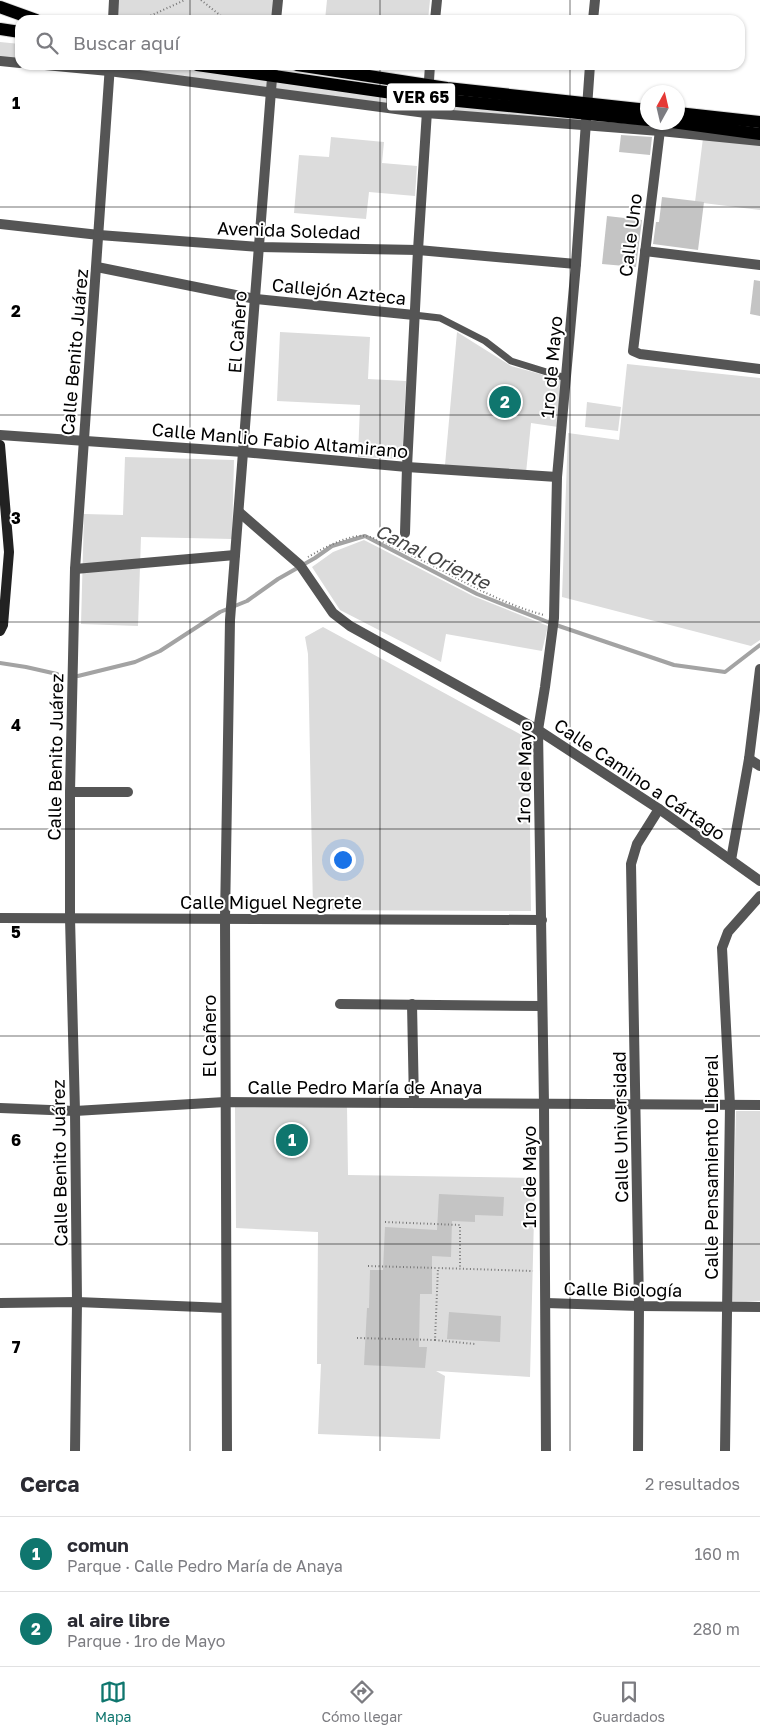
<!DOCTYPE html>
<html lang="es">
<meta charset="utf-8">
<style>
body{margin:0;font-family:"Golos Text",sans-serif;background:#f2f2f3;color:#2b2b33}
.compass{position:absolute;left:640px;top:85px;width:45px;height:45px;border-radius:50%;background:#fff;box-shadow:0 1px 4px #0004;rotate:8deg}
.you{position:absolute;left:342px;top:859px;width:18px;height:18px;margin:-12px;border:4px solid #fff;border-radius:50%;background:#1a73e8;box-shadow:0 0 0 8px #1a73e833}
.badge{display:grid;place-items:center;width:32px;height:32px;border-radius:50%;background:#0f766e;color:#fff;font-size:16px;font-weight:700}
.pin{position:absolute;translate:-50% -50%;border:2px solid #fff;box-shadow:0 1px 5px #0006}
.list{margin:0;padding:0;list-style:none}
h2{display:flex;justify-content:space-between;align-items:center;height:65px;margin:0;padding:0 20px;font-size:21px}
h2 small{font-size:16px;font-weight:400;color:#7c7c81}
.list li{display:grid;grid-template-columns:32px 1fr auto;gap:15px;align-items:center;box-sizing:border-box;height:75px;padding:0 20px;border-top:1px solid #e1e1e2}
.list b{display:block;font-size:19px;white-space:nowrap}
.list p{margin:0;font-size:16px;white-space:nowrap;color:#7c7c81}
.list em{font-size:16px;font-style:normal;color:#7c7c81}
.icon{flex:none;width:28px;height:28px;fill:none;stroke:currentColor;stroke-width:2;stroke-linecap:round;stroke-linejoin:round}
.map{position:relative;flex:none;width:760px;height:1451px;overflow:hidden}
.search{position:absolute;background:#fff;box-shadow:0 1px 4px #0004;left:15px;right:15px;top:15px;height:55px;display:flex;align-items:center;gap:12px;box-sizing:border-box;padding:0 18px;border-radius:15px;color:#7c7c81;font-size:19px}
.sheet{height:215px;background:#fff}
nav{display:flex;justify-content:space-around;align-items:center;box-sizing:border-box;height:70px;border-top:1px solid #e1e1e2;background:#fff;font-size:14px;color:#7c7c81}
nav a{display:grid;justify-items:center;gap:2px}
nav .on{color:#0f766e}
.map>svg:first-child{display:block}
</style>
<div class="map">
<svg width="760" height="1451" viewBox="0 0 760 1451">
<rect width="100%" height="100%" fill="#fff"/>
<g fill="#dcdcdc">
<polygon points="117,0 277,0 275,20 116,20"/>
<polygon points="327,0 430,0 428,20 325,20"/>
<polygon points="0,42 20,44 20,64 0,63"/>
<polygon points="111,65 179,65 270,78 269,90 110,70"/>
<polygon points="274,79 587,114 586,125 273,92"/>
<polygon points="331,137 384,142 382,163 417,166 415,196 369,192 366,219 294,213 299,155 329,157"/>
<polygon points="703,138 760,145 760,210 695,202"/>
<polygon points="280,332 370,337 368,379 406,381 402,459 358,457 360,405 277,401"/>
<polygon points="457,332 511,366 562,380 558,427 531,423 526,473 445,465"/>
<polygon points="627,364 760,378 760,640 751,646 562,597 568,433 619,440"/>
<polygon points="587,402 621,407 618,431 585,427"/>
<polygon points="125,457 234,460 232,539 141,537 138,626 81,624 84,514 123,515"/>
<polygon points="364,540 473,596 548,626 542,651 446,634 441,662 340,610 312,567 333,552"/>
<polygon points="323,627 529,739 531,911 313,910 308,654 305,637"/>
<polygon points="235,1106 347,1106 348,1175 535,1178 530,1377 436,1371 445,1376 440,1439 318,1434 321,1364 317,1364 318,1232 236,1228"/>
<polygon points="736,1111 760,1111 760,1301 731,1303"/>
</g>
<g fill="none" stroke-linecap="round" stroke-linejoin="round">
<g stroke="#a3a3a3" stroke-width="4">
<polyline points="0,663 26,667 57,674"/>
<polyline points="78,676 135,662 160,651 220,612 247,601 278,579 315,558 332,546 365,536 477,594 553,624 674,665 725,672 760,645"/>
</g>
</g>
<g fill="#c4c4c4">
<polygon points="621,135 652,137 650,155 619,152"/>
<polygon points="662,197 704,202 698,250 653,244 656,222 659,222"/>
<polygon points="607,216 642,220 636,267 602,264"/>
<polygon points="754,280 760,281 760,316 750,314"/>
<polygon points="439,1194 504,1197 503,1216 475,1215 475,1222 452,1221 451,1257 432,1256 432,1294 420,1294 419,1347 427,1347 425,1368 364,1365 367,1308 369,1308 370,1270 383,1270 385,1227 437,1230"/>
<polygon points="449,1312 501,1316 500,1342 447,1339"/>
</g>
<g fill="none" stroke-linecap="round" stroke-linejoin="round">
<defs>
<g id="primary">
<polyline points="0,7 36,20"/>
<polyline points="0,29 20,32"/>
<polyline points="197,65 427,98 648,120"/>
<polyline points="297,65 447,88 648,110"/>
<polyline points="678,113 760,122"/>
<polyline points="672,122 760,134"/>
</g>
</defs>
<use href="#primary" stroke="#dbdbdb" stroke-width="14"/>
<g stroke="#777" stroke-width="2" stroke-dasharray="1 2.5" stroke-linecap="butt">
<polyline points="201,0 226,20"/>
<polyline points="141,20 185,0"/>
<path d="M308,557C322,549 349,534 365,536C376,537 404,552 415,557C457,577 498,603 544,615"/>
<polyline points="385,1222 460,1225 460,1269"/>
<polyline points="368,1266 438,1268"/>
<polyline points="357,1338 435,1340 438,1268 533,1271"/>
<polyline points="435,1340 475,1344"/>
</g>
<polyline stroke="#555" stroke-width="7" points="414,315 440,318 485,341 511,361 566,378"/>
<g stroke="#555" stroke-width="10">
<polyline points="113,20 114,0"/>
<polyline points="276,20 278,0"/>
<polyline points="435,20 437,0"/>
<polyline points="593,20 595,0"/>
<polyline points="0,61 20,63"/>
<polyline points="45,65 109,71 426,113 660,131 760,141"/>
<polyline points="661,122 633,351 640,354 760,369"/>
<polyline points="0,224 99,235 259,247 418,250 576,264"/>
<polyline points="645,251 760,265"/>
<polyline points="97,267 256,299 414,315"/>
<polyline points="0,435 243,452 407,467 557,477"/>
<polyline points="239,512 300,565 333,613 350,626 538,730 659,809 760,881"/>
<polyline points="405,533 407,467 418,250 430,65"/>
<polyline points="75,569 235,555"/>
<polyline points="749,759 760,766"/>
<polyline points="70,792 128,792"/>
<polyline points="731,860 749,759 760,669"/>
<polyline points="0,918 542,920"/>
<polyline points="340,1004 542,1006"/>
<polyline points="412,1004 414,1103"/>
<polyline points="0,1108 75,1111 225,1102 760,1105"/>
<polyline points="0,1303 77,1302 226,1308"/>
<polyline points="546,1303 639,1306 760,1307"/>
<polyline points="75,1451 77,1302 75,1111 70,918 70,792 75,569 110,65"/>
<polyline points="227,1451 225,918 230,620 273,65"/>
<polyline points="546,1451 544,1104 538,730 545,687 554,618 557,477 576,264 590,65"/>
<polyline points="638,1451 639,1306 631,864 637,844 659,809"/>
<polyline points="725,1451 730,1105 722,948 728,932 760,896"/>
</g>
<polyline stroke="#222" stroke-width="10" points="0,445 9,552 3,625 0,631"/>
<use href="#primary" stroke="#000" stroke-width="12"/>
</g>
<path fill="none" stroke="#000" stroke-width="1" stroke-opacity="0.55" d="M190,0V20M380,0V20M570,0V20M190,65V1451M380,65V1451M570,65V1451M0,207H760M0,415H760M0,622H760M0,829H760M0,1036H760M0,1244H760"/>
<g text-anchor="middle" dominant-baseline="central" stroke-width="4" stroke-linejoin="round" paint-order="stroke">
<rect fill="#fff" stroke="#4c4c4c" stroke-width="1" x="387" y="83.5" width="68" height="27" rx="4"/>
<g font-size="16" font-weight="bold" fill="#000">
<text x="421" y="97">VER 65</text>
</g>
<g font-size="18" fill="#000" stroke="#fff">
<text transform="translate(289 230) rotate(2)">Avenida Soledad</text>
<text transform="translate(630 235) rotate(-83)">Calle Uno</text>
<text transform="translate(339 291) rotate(6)">Callejón Azteca</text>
<text transform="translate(237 332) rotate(-86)">El Cañero</text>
<text transform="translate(74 352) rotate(-85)">Calle Benito Juárez</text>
<text transform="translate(551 367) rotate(-85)">1ro de Mayo</text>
<text transform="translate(280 440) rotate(5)">Calle Manlio Fabio Altamirano</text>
<text transform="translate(55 757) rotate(-89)">Calle Benito Juárez</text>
<text transform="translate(524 772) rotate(-89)">1ro de Mayo</text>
<text transform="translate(640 779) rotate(34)">Calle Camino a Cártago</text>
<text x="271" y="902">Calle Miguel Negrete</text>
<text transform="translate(209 1036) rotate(-90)">El Cañero</text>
<text x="365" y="1087">Calle Pedro María de Anaya</text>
<text transform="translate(620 1127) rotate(-91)">Calle Universidad</text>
<text transform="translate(59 1163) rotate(-91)">Calle Benito Juárez</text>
<text transform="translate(711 1167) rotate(-90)">Calle Pensamiento Liberal</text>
<text transform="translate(529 1177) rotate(-90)">1ro de Mayo</text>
<text transform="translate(623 1289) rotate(1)">Calle Biología</text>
</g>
<g font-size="19" font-style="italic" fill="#444" stroke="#fff">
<text transform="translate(433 556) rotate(26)">Canal Oriente</text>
</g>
</g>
<g font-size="16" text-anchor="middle" font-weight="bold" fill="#000" stroke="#fff" stroke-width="4" stroke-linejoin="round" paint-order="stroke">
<text x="16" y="109">1</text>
<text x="16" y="317">2</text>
<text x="16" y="524">3</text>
<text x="16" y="731">4</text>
<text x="16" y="938">5</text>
<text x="16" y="1146">6</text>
<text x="16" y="1353">7</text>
</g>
</svg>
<svg class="compass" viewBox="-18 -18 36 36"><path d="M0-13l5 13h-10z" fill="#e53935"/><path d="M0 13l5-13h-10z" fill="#7c7c81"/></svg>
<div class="you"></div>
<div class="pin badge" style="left:292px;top:1140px">1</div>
<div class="pin badge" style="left:505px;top:402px">2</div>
<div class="search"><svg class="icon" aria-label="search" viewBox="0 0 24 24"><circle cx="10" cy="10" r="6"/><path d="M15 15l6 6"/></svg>Buscar aquí</div>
</div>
<section class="sheet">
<h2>Cerca<small>2 resultados</small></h2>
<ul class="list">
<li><span class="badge">1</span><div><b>comun</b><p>Parque · Calle Pedro María de Anaya</p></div><em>160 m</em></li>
<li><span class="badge">2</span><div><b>al aire libre</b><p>Parque · 1ro de Mayo</p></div><em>280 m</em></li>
</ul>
</section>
<nav>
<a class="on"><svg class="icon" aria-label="map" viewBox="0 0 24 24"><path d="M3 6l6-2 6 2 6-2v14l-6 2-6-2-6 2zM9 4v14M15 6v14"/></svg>Mapa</a>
<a><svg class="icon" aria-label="directions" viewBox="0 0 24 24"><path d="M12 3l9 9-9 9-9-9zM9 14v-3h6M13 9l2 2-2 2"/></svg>Cómo llegar</a>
<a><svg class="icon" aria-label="saved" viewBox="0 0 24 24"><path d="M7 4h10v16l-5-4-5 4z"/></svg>Guardados</a>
</nav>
